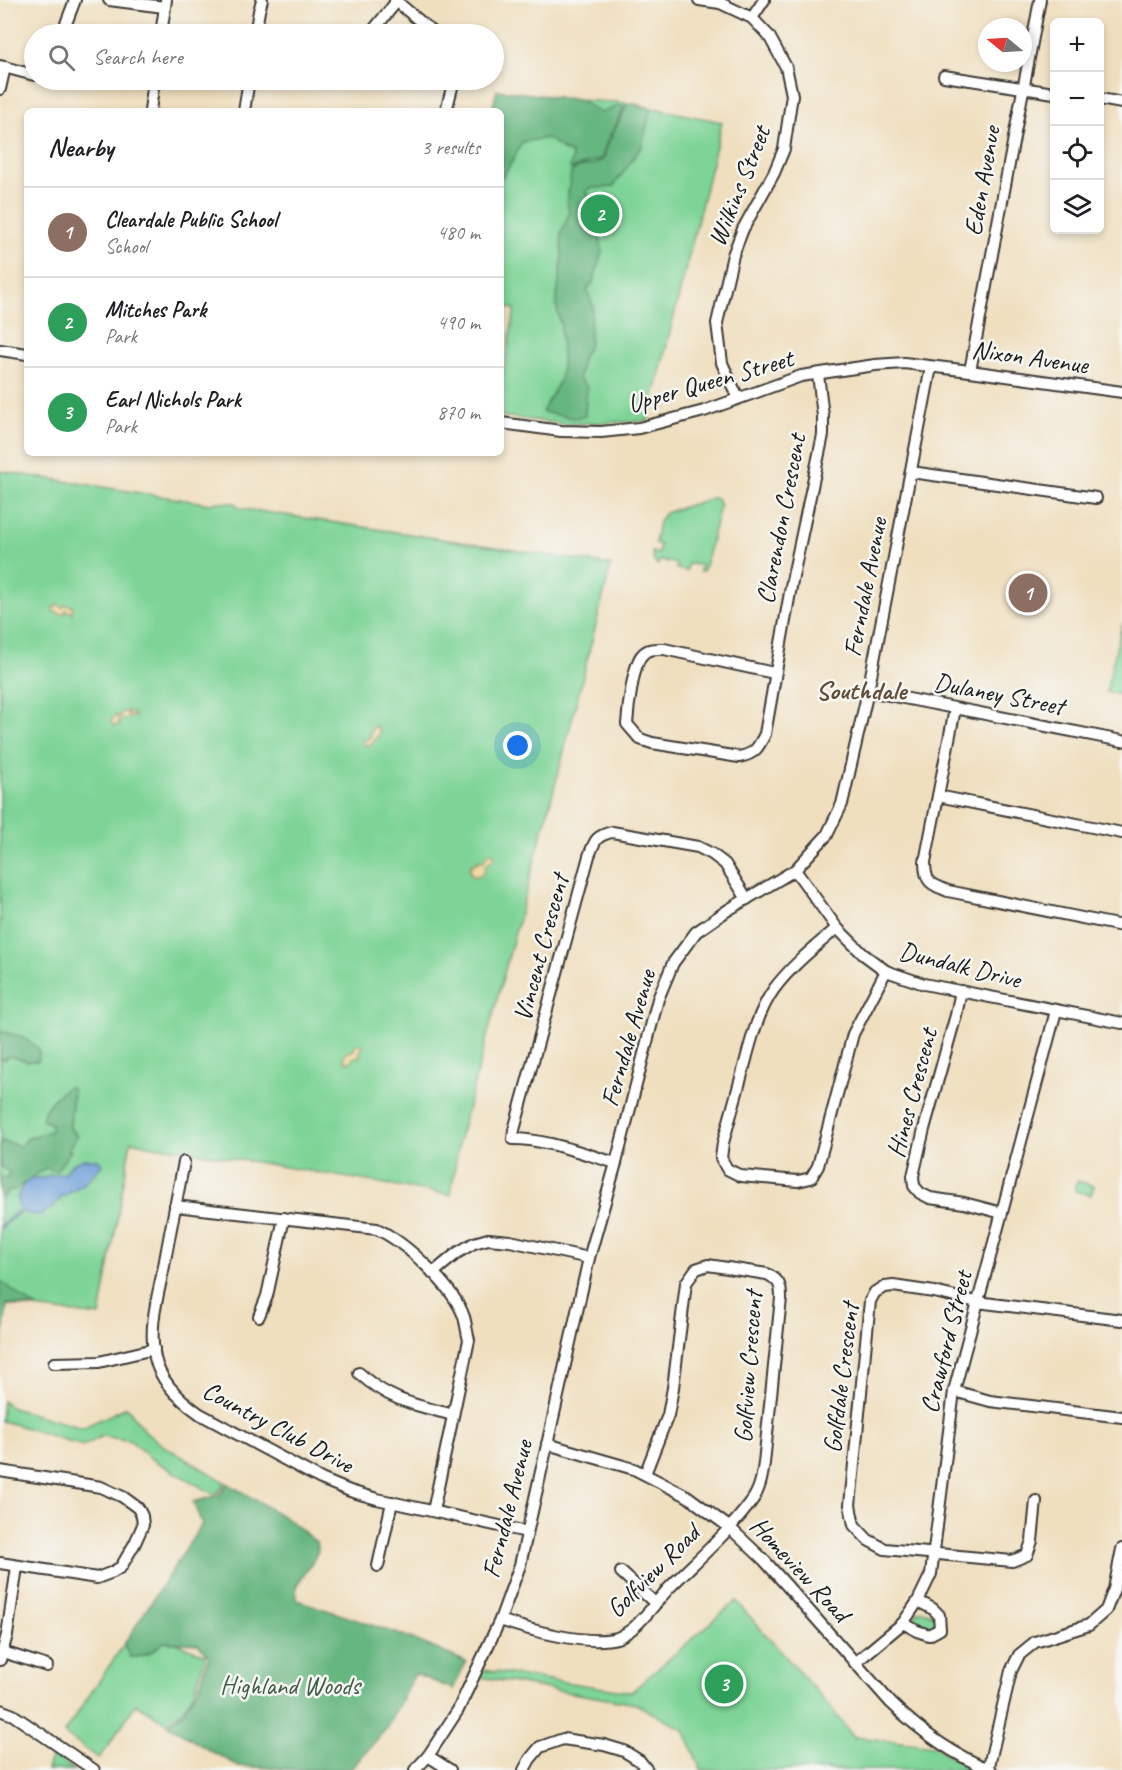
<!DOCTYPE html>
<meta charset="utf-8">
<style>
body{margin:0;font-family:Caveat,sans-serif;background:#f6f6f6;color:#202124}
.controls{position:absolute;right:18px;top:18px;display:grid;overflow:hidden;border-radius:9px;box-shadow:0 3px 9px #0003}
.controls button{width:54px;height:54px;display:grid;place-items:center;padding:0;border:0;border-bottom:2px solid #e0e0e0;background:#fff;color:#202124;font:30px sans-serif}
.compass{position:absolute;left:978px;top:18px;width:54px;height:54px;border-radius:50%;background:#fff;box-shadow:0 3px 9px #0003;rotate:288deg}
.you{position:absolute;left:518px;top:746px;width:21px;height:21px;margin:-15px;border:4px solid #fff;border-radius:50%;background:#1a73e8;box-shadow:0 0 0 9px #1a73e833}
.badge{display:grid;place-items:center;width:39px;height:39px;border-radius:50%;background:#b5179e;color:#fff;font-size:20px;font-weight:700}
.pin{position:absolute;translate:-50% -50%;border:3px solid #fff;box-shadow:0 2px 6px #0006}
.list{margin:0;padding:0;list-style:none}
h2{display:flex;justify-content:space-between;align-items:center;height:78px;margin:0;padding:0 24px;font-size:26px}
h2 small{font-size:20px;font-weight:400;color:#757577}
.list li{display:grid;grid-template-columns:39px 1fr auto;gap:18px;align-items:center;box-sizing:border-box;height:90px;padding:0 24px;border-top:2px solid #e0e0e0}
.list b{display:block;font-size:22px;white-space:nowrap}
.list p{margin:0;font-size:20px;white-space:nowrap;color:#757577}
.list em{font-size:20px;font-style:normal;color:#757577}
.icon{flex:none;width:33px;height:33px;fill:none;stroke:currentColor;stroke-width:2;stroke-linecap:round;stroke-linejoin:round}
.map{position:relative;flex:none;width:1122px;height:1770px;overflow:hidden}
.search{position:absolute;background:#fff;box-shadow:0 3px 9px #0003;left:24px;top:24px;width:480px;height:66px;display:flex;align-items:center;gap:15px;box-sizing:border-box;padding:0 21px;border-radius:33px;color:#757577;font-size:22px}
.panel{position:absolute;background:#fff;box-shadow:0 3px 9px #0003;left:24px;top:108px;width:480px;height:348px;border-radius:9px}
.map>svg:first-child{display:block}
</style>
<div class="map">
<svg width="1122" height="1770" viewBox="0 0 1122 1770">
<rect width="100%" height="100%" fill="#f6f6f2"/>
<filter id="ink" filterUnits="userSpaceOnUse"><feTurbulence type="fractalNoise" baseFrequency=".0167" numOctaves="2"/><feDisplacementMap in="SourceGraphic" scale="12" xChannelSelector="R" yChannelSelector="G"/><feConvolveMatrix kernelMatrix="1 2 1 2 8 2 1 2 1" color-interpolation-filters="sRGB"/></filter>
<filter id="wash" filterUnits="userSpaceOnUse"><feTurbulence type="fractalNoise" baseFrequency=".008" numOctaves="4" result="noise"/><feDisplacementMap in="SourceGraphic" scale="24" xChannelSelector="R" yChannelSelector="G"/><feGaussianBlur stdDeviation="1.35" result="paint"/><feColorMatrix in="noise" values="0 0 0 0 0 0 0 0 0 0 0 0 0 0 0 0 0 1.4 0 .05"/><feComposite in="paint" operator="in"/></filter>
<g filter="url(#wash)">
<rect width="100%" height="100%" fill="#f0dfbf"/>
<g fill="#7ed497" stroke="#4d785a" stroke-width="1.5">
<polygon points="497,90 579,100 628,103 722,122 648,421 565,424 501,416 501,382 515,309 501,307 501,111 492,111"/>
<path d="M0,471L211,504L216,502L235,503L239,508L611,565L561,763L459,1140L451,1195L165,1147C154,1148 142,1143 131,1141L100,1316L0,1304Z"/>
<path d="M712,498L717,499L720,506L704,570L700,572L701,565L688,564L687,571L676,569L677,564L660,560L658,565C653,564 653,558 652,552L658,554L660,545L655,543L659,521L665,513Z"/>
<polygon points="1122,624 1122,695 1106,692"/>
<polygon points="1078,1181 1094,1186 1091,1195 1075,1191 1075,1186"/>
<polygon points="3,1401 12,1408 82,1428 127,1407 144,1430 162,1445 225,1482 218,1493 213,1494 151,1459 131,1441 103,1436 83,1446 17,1425 1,1421"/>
<polygon points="736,1601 829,1706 855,1739 856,1737 935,1746 968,1770 701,1770 684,1730 636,1704 480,1677 483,1670 631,1692"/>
<polygon points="923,1610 935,1616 937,1623 932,1631 921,1627 915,1621 916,1614 919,1611"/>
<path d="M164,1642L176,1643L206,1655C201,1671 194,1699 182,1710C177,1716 171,1717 167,1723L136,1704L99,1759L65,1734L64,1733L124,1644L130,1657C144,1658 154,1651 164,1642Z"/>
<polygon points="52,1754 74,1770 47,1770"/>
</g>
<g fill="#66b680" stroke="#41694e" stroke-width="1.5">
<path d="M497,90L579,100L601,113L618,106H625L606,144L602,158C592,164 580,163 571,170L570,167L572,160L571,153L565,151L547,138L522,142L514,159L501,179V111H492Z"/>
<polygon points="628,103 651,108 642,146 613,187 592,188 587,190 586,192 595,203 602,251 594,281 587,290 593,306 590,327 590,343 582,359 579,379 587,387 585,416 574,418 542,412 560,380 562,363 561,326 556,305 562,258 561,233 569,214 567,201 571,173 577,167 593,165 604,159 607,145"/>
<polygon points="0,1031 23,1037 39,1049 39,1058 38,1061 28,1061 9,1056 6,1059 0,1059"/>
<path d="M67,1087H71L73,1090L70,1128L77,1136L68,1150L71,1151L56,1171L46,1168L14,1190H10L0,1199V1177L8,1178L9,1172L0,1166V1141L21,1146C28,1134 39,1136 51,1131V1124L43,1120C41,1108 58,1095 67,1087Z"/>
<polygon points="0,1281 37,1308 7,1304 0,1363"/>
<path d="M227,1483L286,1518L316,1542L318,1551L312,1563L296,1586L297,1600L410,1638L466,1662L453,1689L415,1674L386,1729L350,1770H298L239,1766L207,1749L168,1725L184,1711L200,1685L209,1656L198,1644L164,1642C154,1650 144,1658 130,1657L124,1644L202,1524L193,1502L220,1495Z"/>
</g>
<g fill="#eeda9e" stroke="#857b5d" stroke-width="1.5">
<polygon points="58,604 62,607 66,605 73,606 72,613 66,610 65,611 65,614 54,612 53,609"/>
<polygon points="128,711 127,715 132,713 135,716 120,720 118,722 120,724 116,726 113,725 111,722 115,715 117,715 116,717 118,718 123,712"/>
<path d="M374,726L379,729C380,736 372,744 366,746L363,742L370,737L372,728Z"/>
<path d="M490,853L494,854V859L484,866L486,869C482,875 478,878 471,875L469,869L472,864L477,863L479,860L483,862L485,860L484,858Z"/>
<polygon points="356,1044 360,1046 361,1044 364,1046 359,1052 361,1056 353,1058 350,1062 346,1062 344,1059 345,1054 349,1051 353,1051"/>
</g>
<path fill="#71a0da" stroke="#465e7b" stroke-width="1.5" d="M84,1159H98L102,1165L85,1183L61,1198L53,1207L41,1215L27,1214L21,1211L0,1229V1227L11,1216L20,1210C12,1194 26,1174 44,1178L50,1175L63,1174L72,1164Z"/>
</g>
<g filter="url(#ink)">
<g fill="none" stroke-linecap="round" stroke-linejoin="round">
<defs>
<g id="minor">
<polyline points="109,0 164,7"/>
<polyline points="395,0 435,34"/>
<polyline points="699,0 720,3 752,18 769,36 786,67 792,95 784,149 774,173 743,229 733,255 717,323 722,363 738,398"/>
<polyline points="752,18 764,0"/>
<polyline points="371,33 397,1"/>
<polyline points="62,34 75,0"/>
<polyline points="161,34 166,0"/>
<polyline points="255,34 259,11 262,0"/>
<polyline points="0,66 34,75"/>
<polyline points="944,76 1054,93"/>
<polyline points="0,89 5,67"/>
<polyline points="1100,99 1122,103"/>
<polyline points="150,111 154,80"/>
<polyline points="244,111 249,80"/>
<polyline points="446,111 454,80"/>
<polyline points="0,350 27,354"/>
<polyline points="970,371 1040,0"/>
<polyline points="501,423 561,431 601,432 639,428 704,411 801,376 875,365 904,363 970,371 1122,392"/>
<polyline points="911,472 1096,498"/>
<path d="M774,673L664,649C655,649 648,648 642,655C633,665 628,709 627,724L640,739L652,743L739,757C755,754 758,748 765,734L792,581L823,435V416L818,374"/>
<polyline points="868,691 1122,741"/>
<path d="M955,709L925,862C925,882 930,884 948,891L1122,926"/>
<polyline points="938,796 1122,833"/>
<polyline points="795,870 837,928 863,954 886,971 924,984 1122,1023"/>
<path d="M837,928C815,947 792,965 774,989C758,1012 751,1040 744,1067C737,1092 730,1117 723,1143L721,1158L727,1169L741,1176L798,1181L811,1178L818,1166L853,1034L886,971"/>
<polyline points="961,991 956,1015 924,1129 913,1176 914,1186 920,1193 930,1198 964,1203 1002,1213"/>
<path d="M184,1162C177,1197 170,1232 164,1266C158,1296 148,1327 155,1358C160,1382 180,1400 200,1414L321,1479L350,1491L377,1499L527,1532"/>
<path d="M616,1163C584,1154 546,1139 513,1139L514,1130L589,856C595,841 595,836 612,832L698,847L712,854L725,864L747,899"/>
<path d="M175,1206L377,1229C405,1242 454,1287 464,1317C466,1324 467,1333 469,1340L433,1511"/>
<polyline points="433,1273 457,1253 474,1243 488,1239 510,1241 589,1258"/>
<polyline points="259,1316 267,1296 284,1218"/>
<polyline points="54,1363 99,1362 154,1349"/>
<path d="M359,1373C389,1401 416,1405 453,1415"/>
<polyline points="954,1391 990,1401 1122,1417"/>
<path d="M547,1444L634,1469L687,1496L729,1527L764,1560L891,1703C920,1731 953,1755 991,1770"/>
<polyline points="0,1471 101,1487 123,1497 138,1508 142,1516 143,1525 135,1543 121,1567 113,1572 97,1578 0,1563"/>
<polyline points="1036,1501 1032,1541 1027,1555 1012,1561 885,1549 868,1540 854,1525 850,1505 870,1301 875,1292 885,1287 893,1286 934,1292 977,1302 1122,1320"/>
<polyline points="378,1566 392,1502"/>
<polyline points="621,1572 655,1603"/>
<path d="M500,1620C529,1630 587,1646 617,1638C622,1636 628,1632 632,1629C646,1617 657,1601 669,1588C697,1560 728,1533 751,1502C760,1490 762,1477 764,1463L781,1298C781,1285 779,1280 767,1274L708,1265L696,1269L686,1283L673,1388L668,1415L645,1474"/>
<polyline points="903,1623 917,1631 929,1635 940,1629 939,1615 933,1609 918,1601"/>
<polyline points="3,1652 47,1666"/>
<polyline points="0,1660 7,1635 17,1567"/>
<polyline points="855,1663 903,1623 918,1601 931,1574 954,1391 1056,1011"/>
<polyline points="0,1710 13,1715 94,1770"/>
<polyline points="428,1756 450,1770"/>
<polyline points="415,1770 428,1756 458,1710 500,1620 520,1565 589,1258 616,1163 658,999 673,963 696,932 728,910 795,870 827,835 842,804 868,691 931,367"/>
<polyline points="524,1770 530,1759 540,1747 563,1739 604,1745 624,1751 640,1761 647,1770"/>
<polyline points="988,1770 1011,1671 1019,1655 1035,1642 1089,1625 1106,1610 1114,1589 1122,1549"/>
</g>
</defs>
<use href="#minor" stroke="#3c3934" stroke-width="14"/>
<use href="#minor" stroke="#fff" stroke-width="10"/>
</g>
</g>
<g text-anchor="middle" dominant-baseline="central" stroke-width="5" stroke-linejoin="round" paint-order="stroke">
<g font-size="26" fill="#1c1c1c" stroke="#f6f6f2">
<text transform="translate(982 181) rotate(-80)">Eden Avenue</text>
<text transform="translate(739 186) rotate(-68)">Wilkins Street</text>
<text transform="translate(1030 357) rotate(8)">Nixon Avenue</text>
<text transform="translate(710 381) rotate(-16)">Upper Queen Street</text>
<text transform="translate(781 519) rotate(-79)">Clarendon Crescent</text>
<text transform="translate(865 587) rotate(-79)">Ferndale Avenue</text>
<text transform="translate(999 694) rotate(11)">Dulaney Street</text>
<text transform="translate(541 948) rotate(-75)">Vincent Crescent</text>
<text transform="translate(960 965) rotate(14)">Dundalk Drive</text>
<text transform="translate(628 1038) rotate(-74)">Ferndale Avenue</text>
<text transform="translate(912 1093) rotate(-75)">Hines Crescent</text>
<text transform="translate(946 1342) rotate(-76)">Crawford Street</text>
<text transform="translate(748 1367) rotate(-86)">Golfview Crescent</text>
<text transform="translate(841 1378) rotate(-83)">Golfdale Crescent</text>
<text transform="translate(278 1427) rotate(28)">Country Club Drive</text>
<text transform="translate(507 1509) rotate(-76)">Ferndale Avenue</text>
<text transform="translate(800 1569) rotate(47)">Homeview Road</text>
<text transform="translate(653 1571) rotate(-45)">Golfview Road</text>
</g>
<g font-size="26" fill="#3e5c47" stroke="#f6f6f2">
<text x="290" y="1685">Highland Woods</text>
</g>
<g font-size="27" font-weight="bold" fill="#614e3a" stroke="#f6f6f2">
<text x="861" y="690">Southdale</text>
</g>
</g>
</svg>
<div class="controls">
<button>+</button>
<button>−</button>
<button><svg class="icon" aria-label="locate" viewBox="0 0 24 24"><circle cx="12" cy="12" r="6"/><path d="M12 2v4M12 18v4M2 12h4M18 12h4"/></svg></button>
<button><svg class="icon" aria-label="layers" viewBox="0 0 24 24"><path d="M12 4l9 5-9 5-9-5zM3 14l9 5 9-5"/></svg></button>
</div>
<svg class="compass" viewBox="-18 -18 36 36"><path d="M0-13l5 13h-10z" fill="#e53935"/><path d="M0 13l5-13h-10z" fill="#757577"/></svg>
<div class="you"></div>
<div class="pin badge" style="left:1028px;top:593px;background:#8d6e63">1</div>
<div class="pin badge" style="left:600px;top:214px;background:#2e9e5b">2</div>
<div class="pin badge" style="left:724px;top:1684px;background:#2e9e5b">3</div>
<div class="search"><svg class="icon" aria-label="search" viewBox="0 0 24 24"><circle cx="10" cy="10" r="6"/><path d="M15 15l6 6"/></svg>Search here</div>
<section class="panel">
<h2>Nearby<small>3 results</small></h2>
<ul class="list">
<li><span class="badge" style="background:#8d6e63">1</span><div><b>Cleardale Public School</b><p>School</p></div><em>480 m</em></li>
<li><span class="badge" style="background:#2e9e5b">2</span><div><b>Mitches Park</b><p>Park</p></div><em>490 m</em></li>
<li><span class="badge" style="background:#2e9e5b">3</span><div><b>Earl Nichols Park</b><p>Park</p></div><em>870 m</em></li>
</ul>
</section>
</div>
